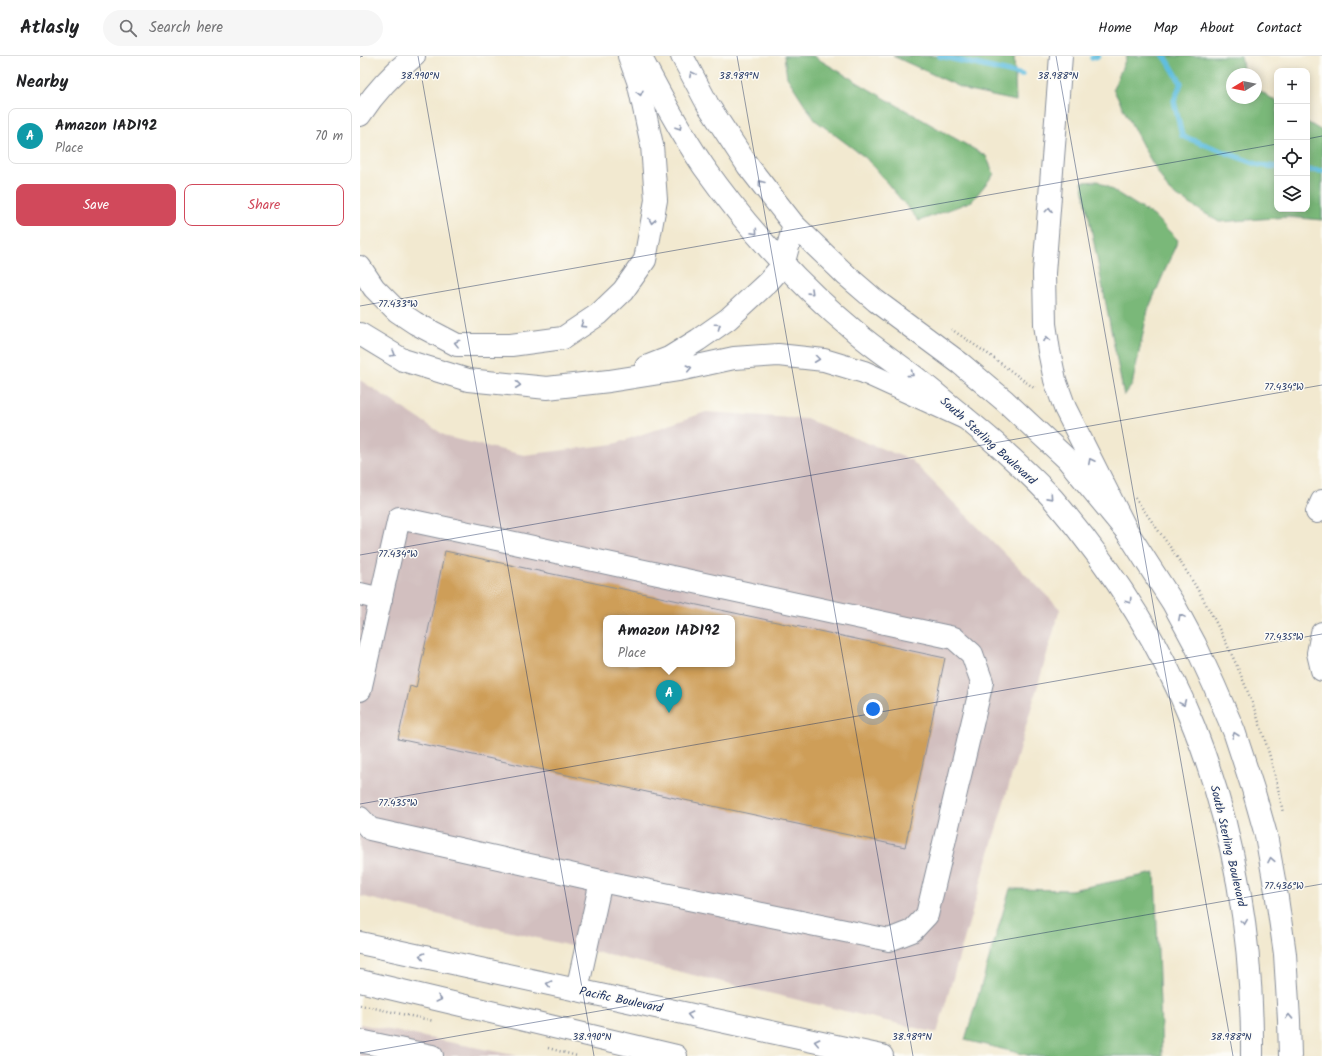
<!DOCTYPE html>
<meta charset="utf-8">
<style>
body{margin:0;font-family:Kalam,sans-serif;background:#f6f6f6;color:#202124}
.controls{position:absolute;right:12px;top:12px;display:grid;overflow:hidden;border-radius:8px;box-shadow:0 2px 10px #0003}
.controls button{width:36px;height:36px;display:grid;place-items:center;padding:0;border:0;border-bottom:1px solid #e0e0e0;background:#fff;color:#202124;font:20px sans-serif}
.compass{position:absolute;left:866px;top:12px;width:36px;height:36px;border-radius:50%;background:#fff;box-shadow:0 2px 10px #0003;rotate:260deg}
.you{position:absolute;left:513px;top:653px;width:14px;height:14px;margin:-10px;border:3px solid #fff;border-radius:50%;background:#1a73e8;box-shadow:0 0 0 6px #1a73e833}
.badge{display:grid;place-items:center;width:26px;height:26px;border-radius:50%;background:#d1495b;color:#fff;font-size:13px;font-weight:700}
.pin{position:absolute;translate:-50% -33px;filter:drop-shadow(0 1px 2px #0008)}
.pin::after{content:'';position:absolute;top:21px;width:14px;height:12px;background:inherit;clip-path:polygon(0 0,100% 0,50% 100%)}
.popup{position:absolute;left:243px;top:559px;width:132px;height:52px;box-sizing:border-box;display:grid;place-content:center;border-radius:8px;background:#fff;filter:drop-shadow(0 1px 3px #0005);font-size:13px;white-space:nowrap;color:#757577}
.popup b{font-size:15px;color:#202124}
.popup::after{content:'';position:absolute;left:50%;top:100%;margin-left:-8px;border:8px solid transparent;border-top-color:#fff}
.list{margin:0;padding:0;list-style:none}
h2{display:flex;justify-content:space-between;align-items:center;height:52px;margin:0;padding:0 16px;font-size:17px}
h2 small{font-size:13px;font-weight:400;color:#757577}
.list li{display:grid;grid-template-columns:26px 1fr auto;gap:12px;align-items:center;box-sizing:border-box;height:56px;margin:0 8px 8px;padding:0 8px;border:1px solid #e0e0e0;border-radius:8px}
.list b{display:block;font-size:15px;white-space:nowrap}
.list p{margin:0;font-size:13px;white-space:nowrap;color:#757577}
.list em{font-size:13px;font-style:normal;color:#757577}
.actions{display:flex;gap:8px;padding:12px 16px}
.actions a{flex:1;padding:9px 0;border:1px solid #d1495b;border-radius:8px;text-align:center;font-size:14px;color:#d1495b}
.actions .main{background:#d1495b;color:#fff}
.icon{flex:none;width:22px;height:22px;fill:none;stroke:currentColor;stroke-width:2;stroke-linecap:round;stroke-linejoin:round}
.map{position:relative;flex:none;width:962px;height:1000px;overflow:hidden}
header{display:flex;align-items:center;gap:24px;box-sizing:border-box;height:56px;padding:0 20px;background:#fff;border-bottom:1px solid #e0e0e0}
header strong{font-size:19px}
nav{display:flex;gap:22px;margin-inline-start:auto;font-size:14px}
.search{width:280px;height:36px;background:#f6f6f6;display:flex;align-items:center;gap:10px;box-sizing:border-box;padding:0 14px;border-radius:22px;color:#757577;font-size:15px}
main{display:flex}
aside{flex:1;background:#fff}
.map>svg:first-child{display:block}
</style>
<header>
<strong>Atlasly</strong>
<div class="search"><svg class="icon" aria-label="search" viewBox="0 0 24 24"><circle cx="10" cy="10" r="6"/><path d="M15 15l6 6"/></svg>Search here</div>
<nav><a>Home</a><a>Map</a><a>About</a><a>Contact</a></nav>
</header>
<main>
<aside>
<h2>Nearby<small></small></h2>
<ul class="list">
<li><span class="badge" style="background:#0f9aa8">A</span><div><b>Amazon IAD192</b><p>Place</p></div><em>70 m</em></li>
</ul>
<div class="actions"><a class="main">Save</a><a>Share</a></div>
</aside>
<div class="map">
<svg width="962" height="1000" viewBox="0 0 962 1000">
<rect width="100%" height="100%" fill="#fdfcf7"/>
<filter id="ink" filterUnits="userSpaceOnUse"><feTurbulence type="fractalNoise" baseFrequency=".025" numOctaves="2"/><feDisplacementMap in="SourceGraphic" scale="8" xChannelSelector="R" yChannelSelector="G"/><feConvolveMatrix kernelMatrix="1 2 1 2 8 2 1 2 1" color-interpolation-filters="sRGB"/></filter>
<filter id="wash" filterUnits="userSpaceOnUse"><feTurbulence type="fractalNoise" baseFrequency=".012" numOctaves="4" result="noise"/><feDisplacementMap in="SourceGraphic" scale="16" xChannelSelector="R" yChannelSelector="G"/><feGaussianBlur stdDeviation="0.9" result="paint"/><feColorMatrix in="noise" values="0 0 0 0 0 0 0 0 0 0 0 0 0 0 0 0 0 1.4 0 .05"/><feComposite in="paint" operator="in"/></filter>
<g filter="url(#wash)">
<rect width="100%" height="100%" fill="#f2e9d0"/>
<g fill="#d2bfbf" fill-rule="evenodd">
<path d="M0,324L87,381L164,399L254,388L346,356L446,363L551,404L700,553L577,977L0,840ZM246,562H372V608H246Z"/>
<polygon points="0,968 158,1000 0,1000"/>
</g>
<g fill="#7ab879" stroke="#4a746c">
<polygon points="424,0 453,0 512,35 626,100 634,118 612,145 559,165 506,102 455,64 427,21"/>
<polygon points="533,0 654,0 656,45 609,35"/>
<polygon points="767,0 881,0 884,18 872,18 872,42 896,42 896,32 917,46 917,153 947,153 947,66 962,75 962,164 928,161 859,166 809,135 786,96 753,33"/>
<polygon points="738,125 794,160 818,184 788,254 772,329 764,340 722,126"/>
<polygon points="795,817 802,1000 671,1000 605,984 650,833 711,834"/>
</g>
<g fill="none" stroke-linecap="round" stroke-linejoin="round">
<g stroke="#61bedf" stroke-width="5.5">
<polyline points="580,0 662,19"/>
<polyline points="804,0 806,2 821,27 814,45 822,80 899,109 917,111"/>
<polyline points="732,2 738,0"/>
<polyline points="947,114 962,115"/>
</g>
</g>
<g id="blocks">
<path fill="#ce9e59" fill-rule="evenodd" d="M85,495L585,602L545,791L38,683L50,630L56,632ZM246,562H372V608H246Z"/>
</g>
</g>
<g filter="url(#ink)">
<use href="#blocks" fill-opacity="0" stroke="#868c97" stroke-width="1"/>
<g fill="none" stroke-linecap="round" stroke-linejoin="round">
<defs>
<g id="minor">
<polyline points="957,456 962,445"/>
<polyline points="0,538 21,543"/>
<polyline points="962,577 958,597 962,614"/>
<polyline points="0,634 39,462 594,582 612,598 622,626 567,859 552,875 529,884 241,825 10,773 0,762"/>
<polyline points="217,934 241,825"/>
<polyline points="0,985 72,1000"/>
</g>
<g id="major">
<path d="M280,0C300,38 320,76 344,111C388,173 439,229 497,277C514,292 533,304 551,318C567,330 582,343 598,356C614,369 630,382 645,396C661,411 678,426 693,443C751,511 801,588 834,671C875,775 893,888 892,1000"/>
<polyline points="322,0 348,49 388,110 434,169 487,220 516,245 601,308 645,345 707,403 768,477 813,547 835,588 854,629 874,675 893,733 906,779 916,835 925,898 929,964 930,1000"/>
<polyline points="0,887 522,1000"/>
<polyline points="0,925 316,1000"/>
</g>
<g id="highway">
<polyline points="701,0 684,217 685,268 689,295 695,324 705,352 768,477"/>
<path d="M0,59C15,36 33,17 54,0"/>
<polyline points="0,211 14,232 37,255 55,267 97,289 151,289 203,282 239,258 263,235 285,204 296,144 292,89 278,25 269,0"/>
<polyline points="0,278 43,304 108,324 187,332 249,325 319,314 374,302 418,299 464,304 504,316 605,362"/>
<polyline points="286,311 309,302 338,284 368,263 408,226 423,209 434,169"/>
</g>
</defs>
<use href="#minor" stroke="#868c97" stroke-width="24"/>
<use href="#major" stroke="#868c97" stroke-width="24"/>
<use href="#highway" stroke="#868c97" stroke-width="24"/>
<g stroke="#868c97" stroke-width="2.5" stroke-dasharray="1 3" stroke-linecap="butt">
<polyline points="591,273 628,298 674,332 676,331"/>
<path d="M775,442C798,474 822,506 842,541C880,608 909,680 923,757"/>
<polyline points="0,949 74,965"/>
<polyline points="188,992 217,1000"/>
</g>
<use href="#minor" stroke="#fff" stroke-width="22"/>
<use href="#major" stroke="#fff" stroke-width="22"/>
<use href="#highway" stroke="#fff" stroke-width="22"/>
</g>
<defs><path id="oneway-chevron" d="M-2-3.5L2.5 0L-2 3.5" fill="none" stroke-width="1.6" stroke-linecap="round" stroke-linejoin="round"/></defs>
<g stroke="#8d97ae">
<use href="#oneway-chevron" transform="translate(332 18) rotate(-118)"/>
<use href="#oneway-chevron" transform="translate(280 37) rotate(77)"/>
<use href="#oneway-chevron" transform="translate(319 71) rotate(58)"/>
<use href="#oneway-chevron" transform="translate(401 127) rotate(-128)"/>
<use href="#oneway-chevron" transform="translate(689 154) rotate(-85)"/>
<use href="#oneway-chevron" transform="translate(292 165) rotate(100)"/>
<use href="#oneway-chevron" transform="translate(395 176) rotate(49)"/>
<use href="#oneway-chevron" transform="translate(451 236) rotate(44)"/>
<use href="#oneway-chevron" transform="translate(223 269) rotate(147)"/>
<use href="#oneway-chevron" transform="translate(358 270) rotate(-35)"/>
<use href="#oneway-chevron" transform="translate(687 283) rotate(-99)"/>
<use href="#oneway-chevron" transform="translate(97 287) rotate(-166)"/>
<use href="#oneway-chevron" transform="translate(33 298) rotate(31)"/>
<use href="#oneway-chevron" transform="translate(457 303) rotate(7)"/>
<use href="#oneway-chevron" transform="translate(329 312) rotate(-13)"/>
<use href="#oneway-chevron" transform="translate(551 318) rotate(37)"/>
<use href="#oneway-chevron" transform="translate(158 329) rotate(6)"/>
<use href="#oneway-chevron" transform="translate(731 405) rotate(-117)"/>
<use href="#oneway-chevron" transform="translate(690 441) rotate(48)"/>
<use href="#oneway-chevron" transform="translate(769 545) rotate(56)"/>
<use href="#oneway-chevron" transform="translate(821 561) rotate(-118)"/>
<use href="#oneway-chevron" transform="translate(823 647) rotate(66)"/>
<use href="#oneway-chevron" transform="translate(875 679) rotate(-109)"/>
<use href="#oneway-chevron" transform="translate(911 804) rotate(-101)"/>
<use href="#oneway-chevron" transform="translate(884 866) rotate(83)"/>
<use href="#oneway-chevron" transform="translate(62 900) rotate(-168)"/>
<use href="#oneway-chevron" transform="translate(189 928) rotate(-168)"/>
<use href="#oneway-chevron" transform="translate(79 943) rotate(14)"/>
<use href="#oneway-chevron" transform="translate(330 959) rotate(-168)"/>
<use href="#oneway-chevron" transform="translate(929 961) rotate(-92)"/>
<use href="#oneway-chevron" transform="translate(457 986) rotate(-168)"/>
</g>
</g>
<path fill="none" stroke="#1b2f5e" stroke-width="1" stroke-opacity="0.45" d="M58,0L234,1000M377,0L553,1000M696,0L873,1000M0,1L3,0M947,83L962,80M0,250L917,88M0,499L962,329M0,748L962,578M0,997L962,828"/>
<g text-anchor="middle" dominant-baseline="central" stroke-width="3" stroke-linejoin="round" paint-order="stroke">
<g font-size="12" fill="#1b2f5e" stroke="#fdfcf7">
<text transform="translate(628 385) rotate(42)">South Sterling Boulevard</text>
<text transform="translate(868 790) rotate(77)">South Sterling Boulevard</text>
<text transform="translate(261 944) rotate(12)">Pacific Boulevard</text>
</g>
</g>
<g font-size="10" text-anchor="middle" fill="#1b2f5e" stroke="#fdfcf7" stroke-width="3" stroke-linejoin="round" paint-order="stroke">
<text x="60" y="23">38.990°N</text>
<text x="379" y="23">38.989°N</text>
<text x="698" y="23">38.988°N</text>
<text x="38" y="251">77.433°W</text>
<text x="924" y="334">77.434°W</text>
<text x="38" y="501">77.434°W</text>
<text x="924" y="584">77.435°W</text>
<text x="38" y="750">77.435°W</text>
<text x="924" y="833">77.436°W</text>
<text x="232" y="984">38.990°N</text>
<text x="552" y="984">38.989°N</text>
<text x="871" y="984">38.988°N</text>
</g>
</svg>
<div class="controls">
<button>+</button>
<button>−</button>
<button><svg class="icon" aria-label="locate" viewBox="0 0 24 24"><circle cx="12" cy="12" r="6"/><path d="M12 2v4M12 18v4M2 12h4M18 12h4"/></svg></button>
<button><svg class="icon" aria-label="layers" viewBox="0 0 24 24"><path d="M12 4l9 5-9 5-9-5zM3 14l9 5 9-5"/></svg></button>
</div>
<svg class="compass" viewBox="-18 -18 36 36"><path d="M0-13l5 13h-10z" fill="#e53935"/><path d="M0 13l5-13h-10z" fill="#757577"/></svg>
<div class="you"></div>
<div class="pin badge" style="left:309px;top:657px;background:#0f9aa8">A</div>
<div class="popup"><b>Amazon IAD192</b>Place</div>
</div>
</main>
